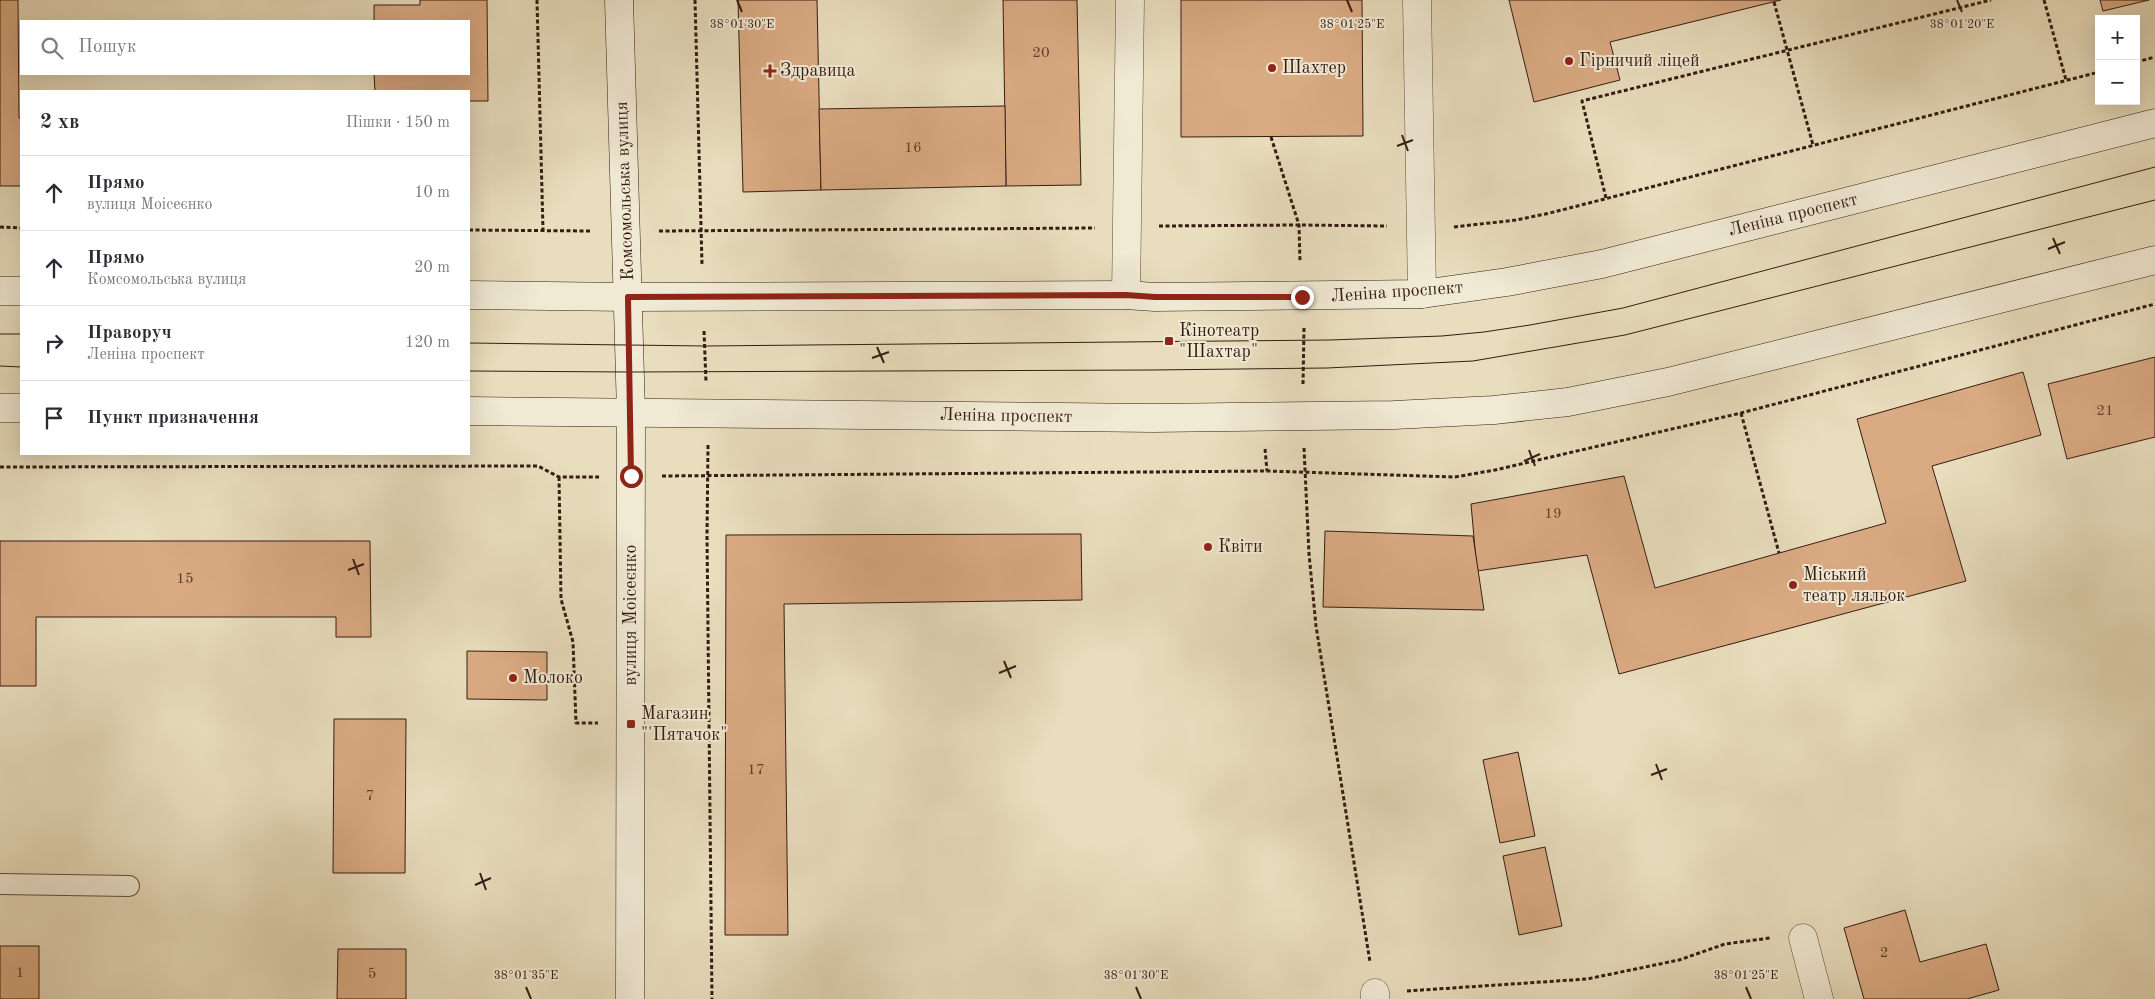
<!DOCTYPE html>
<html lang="uk">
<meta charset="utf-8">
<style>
body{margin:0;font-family:"Old Standard TT",serif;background:#f2f2f3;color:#2b2b33}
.controls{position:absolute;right:15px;top:15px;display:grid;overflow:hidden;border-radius:0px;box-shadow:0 5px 20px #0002}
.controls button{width:45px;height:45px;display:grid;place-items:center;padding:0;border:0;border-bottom:1px solid #e1e1e2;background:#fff;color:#2b2b33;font:25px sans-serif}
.stop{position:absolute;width:15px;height:15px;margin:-11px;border:4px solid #8f2418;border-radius:50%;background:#fff}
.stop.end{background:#8f2418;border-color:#fff;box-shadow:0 1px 5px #0008}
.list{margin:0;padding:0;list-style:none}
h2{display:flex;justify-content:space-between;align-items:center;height:65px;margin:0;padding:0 20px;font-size:21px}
h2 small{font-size:16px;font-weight:400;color:#7c7c81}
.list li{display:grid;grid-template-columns:32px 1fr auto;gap:15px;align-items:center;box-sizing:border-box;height:75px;padding:0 20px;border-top:1px solid #e1e1e2}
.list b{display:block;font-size:19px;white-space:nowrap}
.list p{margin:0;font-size:16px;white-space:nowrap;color:#7c7c81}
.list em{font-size:16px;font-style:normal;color:#7c7c81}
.icon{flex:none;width:28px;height:28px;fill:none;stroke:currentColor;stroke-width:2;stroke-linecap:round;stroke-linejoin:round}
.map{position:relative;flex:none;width:2155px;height:999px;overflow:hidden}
.search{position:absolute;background:#fff;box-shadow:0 5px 20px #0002;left:20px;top:20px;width:450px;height:55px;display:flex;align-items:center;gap:12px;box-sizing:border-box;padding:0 18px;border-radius:0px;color:#7c7c81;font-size:19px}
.panel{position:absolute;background:#fff;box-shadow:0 5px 20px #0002;left:20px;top:90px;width:450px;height:365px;border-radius:0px}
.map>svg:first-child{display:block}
</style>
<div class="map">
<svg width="2155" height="999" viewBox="0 0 2155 999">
<rect width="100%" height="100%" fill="#e8ddbd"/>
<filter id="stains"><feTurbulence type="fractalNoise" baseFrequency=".004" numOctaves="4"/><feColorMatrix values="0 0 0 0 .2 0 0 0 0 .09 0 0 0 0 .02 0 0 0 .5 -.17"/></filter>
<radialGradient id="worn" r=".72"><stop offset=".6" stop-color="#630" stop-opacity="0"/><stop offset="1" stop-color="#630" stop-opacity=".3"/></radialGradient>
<g fill="#daaa83" stroke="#351c13">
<polygon points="0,0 18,0 19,118 21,118 21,186 0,186"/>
<polygon points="420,0 487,0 488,101 469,101 469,91 375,91 374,74 469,74 469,21 374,21 374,5 420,5"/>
<polygon points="738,0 817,0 821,190 743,192"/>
<polygon points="1003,0 1077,0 1081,185 1006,186"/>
<polygon points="1181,0 1362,0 1363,136 1181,137"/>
<polygon points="1509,0 1781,0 1610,42 1620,80 1534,102"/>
<polygon points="2100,0 2149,0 2103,11"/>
<polygon points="1005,106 1006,186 821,190 819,109"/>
<polygon points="2155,357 2155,437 2067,459 2048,384"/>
<polygon points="2023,372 2041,435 1932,466 1966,581 1619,674 1587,555 1477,571 1471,504 1624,476 1655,588 1886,523 1857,419"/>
<polygon points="1325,531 1473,536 1484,610 1323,607"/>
<polygon points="1081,534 1082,600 784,604 788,935 725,935 726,535"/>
<polygon points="0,541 370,541 371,637 336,637 336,617 36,617 36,686 0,686"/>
<polygon points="467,651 547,652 547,700 467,699"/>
<polygon points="334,719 406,719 405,873 333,873"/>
<polygon points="1518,752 1535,836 1500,843 1483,760"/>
<polygon points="1545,847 1562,926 1519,935 1503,856"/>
<polygon points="1905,910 1920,962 1986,944 1999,990 1967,999 1864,999 1844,928"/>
<rect x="0" y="946" width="39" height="53"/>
<polygon points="338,949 406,949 406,999 337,999"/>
</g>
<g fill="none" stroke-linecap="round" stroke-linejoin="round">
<defs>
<polyline id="lane" points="0,884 129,886"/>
<g id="street">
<polyline points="1417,0 1422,294"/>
<polyline points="1126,295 1130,0"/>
<polyline points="1803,938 1819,999"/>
<polyline points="1375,993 1375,999"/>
</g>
<g id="secondary">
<polyline points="619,0 631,412 630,999"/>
<polyline points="0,291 21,291"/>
<polyline points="469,295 628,297 1126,295 1155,297 1422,294 1507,282 1602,264 2155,123"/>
<polyline points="0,408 21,408"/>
<polyline points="469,411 1153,418 1394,415 1494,410 1568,402 1668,382 2155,260"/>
</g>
</defs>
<use href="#lane" stroke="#624c3e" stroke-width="22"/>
<use href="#street" stroke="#624c3e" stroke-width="29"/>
<use href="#secondary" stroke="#351c13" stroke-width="29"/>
<g stroke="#351c13" stroke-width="3" stroke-dasharray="4 2.5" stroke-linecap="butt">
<polyline points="537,0 543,230"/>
<polyline points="695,0 702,264"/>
<polyline points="2044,0 2066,80"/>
<polyline points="1774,2 1813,145"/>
<polyline points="2136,62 2155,57"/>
<polyline points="1271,137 1299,225 1300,262"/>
<polyline points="1606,198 1582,101 1991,0"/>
<polyline points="1159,226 1299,225 1387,226"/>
<polyline points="0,227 21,228"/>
<polyline points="1454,227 1516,220 1550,213 2099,72"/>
<polyline points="469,230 592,231"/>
<polyline points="659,231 1095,228"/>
<polyline points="704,331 706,382"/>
<polyline points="1303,384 1304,328"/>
<polyline points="1741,413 1779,553"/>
<polyline points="708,445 707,536 712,999"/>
<polyline points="1304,448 1309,554 1316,626 1370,962"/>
<polyline points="1265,449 1267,471"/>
<polyline points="0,467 538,466 559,477 599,477"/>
<polyline points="662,476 1267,471 1455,477 1495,470 1741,413 2155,304"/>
<polyline points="559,477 561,599 573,642 576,723 598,723"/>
<polyline points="1407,991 1587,979 1679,960 1725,944 1770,938"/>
</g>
<use href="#lane" stroke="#f0e9d4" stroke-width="20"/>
<use href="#street" stroke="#f0e9d4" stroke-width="28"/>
<use href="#secondary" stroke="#f0e9d4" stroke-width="28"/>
<g stroke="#351c13" stroke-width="1">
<polyline points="0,334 21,334"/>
<polyline points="469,343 705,346 1330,340 1442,336 1484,332 1530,325 1623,308 2155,167"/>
<polyline points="0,366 21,367"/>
<polyline points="469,371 630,372 1152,370 1327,368 1473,361 1625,335 2155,200"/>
</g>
</g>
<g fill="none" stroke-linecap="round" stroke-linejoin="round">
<polyline stroke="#8f2418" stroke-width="6" points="631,476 628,297 1126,295 1155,297 1302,297"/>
</g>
<path fill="none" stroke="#351c13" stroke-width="2" d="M737,0L742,12M1347,0L1352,12M1957,0L1962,12M1402,135L1408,151M1397,146L1413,140M2053,238L2060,254M2048,249L2065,242M877,347L884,363M872,358L889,352M1529,450L1535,466M1524,461L1540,454M353,559L359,575M348,570L364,564M1004,661L1011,678M999,673L1016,666M1656,764L1662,780M1651,775L1667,769M480,873L486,890M475,885L491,878M526,987L531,999M1136,987L1141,999M1746,987L1751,999"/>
<g fill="#8f2418" stroke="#f0e9d4" stroke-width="2">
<circle cx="1569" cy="61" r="5"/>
<circle cx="1272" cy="68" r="5"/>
<path d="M767.5 63.5h5v5h5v5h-5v5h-5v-5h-5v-5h5z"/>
<rect x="1164" y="336" width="10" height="10" rx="2.5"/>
<circle cx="1208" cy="547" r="5"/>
<circle cx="1793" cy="585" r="5"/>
<circle cx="513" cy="678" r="5"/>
<rect x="626" y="719" width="10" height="10" rx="2.5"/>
</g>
<g text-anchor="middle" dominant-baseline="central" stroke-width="4" stroke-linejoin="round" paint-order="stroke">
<g font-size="15" fill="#5e402f">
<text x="1041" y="53">20</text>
<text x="913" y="148">16</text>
<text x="2105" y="411">21</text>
<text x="1553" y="514">19</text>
<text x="185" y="579">15</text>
<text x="756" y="770">17</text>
<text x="370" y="796">7</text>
<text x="1884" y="953">2</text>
<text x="20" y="973">1</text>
<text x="372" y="974">5</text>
</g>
<g font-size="18" fill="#351c13" stroke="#f0e9d4" text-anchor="start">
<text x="1579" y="61">Гірничий ліцей</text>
<text x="1282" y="68">Шахтер</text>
<text x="780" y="71">Здравица</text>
<text x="1179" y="331">Кінотеатр<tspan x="1179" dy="21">"Шахтар"</tspan></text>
<text x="1218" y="547">Квіти</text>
<text x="1803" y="575">Міський<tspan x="1803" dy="21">театр ляльок</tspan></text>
<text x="523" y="678">Молоко</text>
<text x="641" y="714">Магазин<tspan x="641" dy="21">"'Пятачок"</tspan></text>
</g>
<g font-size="18" fill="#351c13" stroke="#f0e9d4">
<text transform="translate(625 191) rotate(-92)">Комсомольська вулиця</text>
<text transform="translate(1793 215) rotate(-14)">Леніна проспект</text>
<text transform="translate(1397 292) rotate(-4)">Леніна проспект</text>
<text transform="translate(1006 416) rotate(1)">Леніна проспект</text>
<text transform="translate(631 615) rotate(-90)">вулиця Моісеєнко</text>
</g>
</g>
<g font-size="12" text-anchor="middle" fill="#351c13" stroke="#f0e9d4" stroke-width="4" stroke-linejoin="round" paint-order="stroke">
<text x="742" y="28">38°01'30"E</text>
<text x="1352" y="28">38°01'25"E</text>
<text x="1962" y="28">38°01'20"E</text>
<text x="526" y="979">38°01'35"E</text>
<text x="1136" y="979">38°01'30"E</text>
<text x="1746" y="979">38°01'25"E</text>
</g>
<rect width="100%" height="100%" filter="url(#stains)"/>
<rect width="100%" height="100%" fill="url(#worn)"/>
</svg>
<div class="controls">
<button>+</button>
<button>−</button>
</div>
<div class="stop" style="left:631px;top:476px"></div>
<div class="stop end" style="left:1302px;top:297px"></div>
<div class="search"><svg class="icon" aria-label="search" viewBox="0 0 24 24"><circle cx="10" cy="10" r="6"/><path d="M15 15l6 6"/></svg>Пошук</div>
<section class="panel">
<h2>2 хв<small>Пішки · 150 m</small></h2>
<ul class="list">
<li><svg class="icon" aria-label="ahead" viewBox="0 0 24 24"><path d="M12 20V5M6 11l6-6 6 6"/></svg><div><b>Прямо</b><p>вулиця Моісеєнко</p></div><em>10 m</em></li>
<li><svg class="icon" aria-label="ahead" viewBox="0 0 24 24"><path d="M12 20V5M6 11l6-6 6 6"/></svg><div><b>Прямо</b><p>Комсомольська вулиця</p></div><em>20 m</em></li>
<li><svg class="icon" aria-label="right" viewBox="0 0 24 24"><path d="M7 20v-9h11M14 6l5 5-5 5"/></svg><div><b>Праворуч</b><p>Леніна проспект</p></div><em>120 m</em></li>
<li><svg class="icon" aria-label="arrive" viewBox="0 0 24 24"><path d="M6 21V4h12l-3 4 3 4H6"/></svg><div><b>Пункт призначення</b></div></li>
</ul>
</section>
</div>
